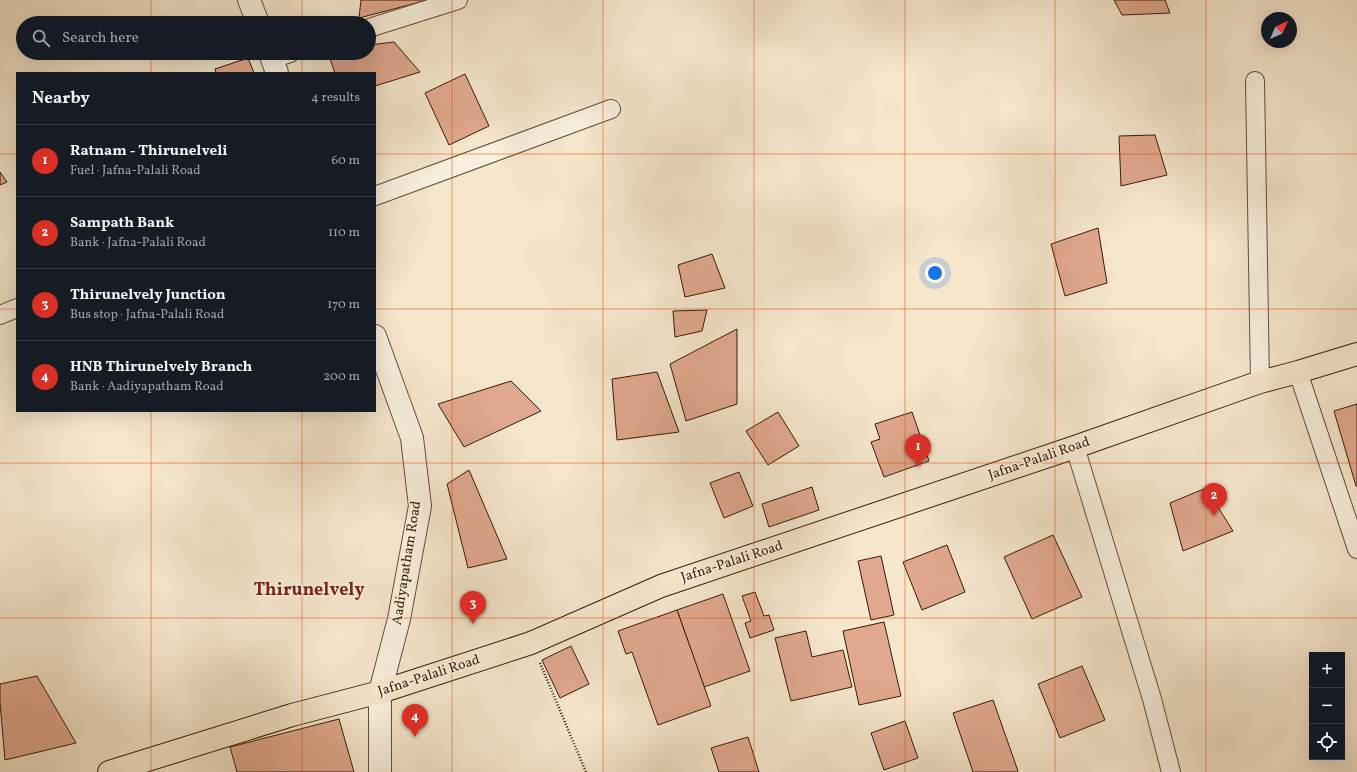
<!DOCTYPE html>
<meta charset="utf-8">
<style>
body{margin:0;font-family:Vollkorn,serif;background:#20242c;color:#f1f3f6}
.controls{position:absolute;right:12px;bottom:12px;display:grid;overflow:hidden;border-radius:0px;box-shadow:0 4px 16px #0002}
.controls button{width:36px;height:36px;display:grid;place-items:center;padding:0;border:0;border-bottom:1px solid #363941;background:#171b24;color:#f1f3f6;font:20px sans-serif}
.compass{position:absolute;left:1261px;top:12px;width:36px;height:36px;border-radius:50%;background:#171b24;box-shadow:0 4px 16px #0002;rotate:45deg}
.you{position:absolute;left:935px;top:273px;width:14px;height:14px;margin:-10px;border:3px solid #fff;border-radius:50%;background:#1a73e8;box-shadow:0 0 0 6px #1a73e833}
.badge{display:grid;place-items:center;width:26px;height:26px;border-radius:50%;background:#d93025;color:#fff;font-size:13px;font-weight:700}
.pin{position:absolute;translate:-50% -33px;filter:drop-shadow(0 1px 2px #0008)}
.pin::after{content:'';position:absolute;top:21px;width:14px;height:12px;background:inherit;clip-path:polygon(0 0,100% 0,50% 100%)}
.list{margin:0;padding:0;list-style:none}
h2{display:flex;justify-content:space-between;align-items:center;height:52px;margin:0;padding:0 16px;font-size:17px}
h2 small{font-size:13px;font-weight:400;color:#9ea1a6}
.list li{display:grid;grid-template-columns:26px 1fr auto;gap:12px;align-items:center;box-sizing:border-box;height:72px;padding:0 16px;border-top:1px solid #363941}
.list b{display:block;font-size:15px;white-space:nowrap}
.list p{margin:0;font-size:13px;white-space:nowrap;color:#9ea1a6}
.list em{font-size:13px;font-style:normal;color:#9ea1a6}
.icon{flex:none;width:22px;height:22px;fill:none;stroke:currentColor;stroke-width:2;stroke-linecap:round;stroke-linejoin:round}
.map{position:relative;flex:none;width:1357px;height:772px;overflow:hidden}
.search{position:absolute;background:#171b24;box-shadow:0 4px 16px #0002;left:16px;top:16px;width:360px;height:44px;display:flex;align-items:center;gap:10px;box-sizing:border-box;padding:0 14px;border-radius:22px;color:#9ea1a6;font-size:15px}
.panel{position:absolute;background:#171b24;box-shadow:0 4px 16px #0002;left:16px;top:72px;width:360px;height:340px;border-radius:0px}
.map>svg:first-child{display:block}
</style>
<div class="map">
<svg width="1357" height="772" viewBox="0 0 1357 772">
<rect width="100%" height="100%" fill="#f5e6cc"/>
<filter id="stains"><feTurbulence type="fractalNoise" baseFrequency=".005" numOctaves="4"/><feColorMatrix values="0 0 0 0 .2 0 0 0 0 .09 0 0 0 0 .02 0 0 0 .5 -.17"/></filter>
<radialGradient id="worn" r=".72"><stop offset=".6" stop-color="#630" stop-opacity="0"/><stop offset="1" stop-color="#630" stop-opacity=".3"/></radialGradient>
<g fill="#e0a88e" stroke="#371b05">
<polygon points="361,0 428,0 359,18"/>
<polygon points="1114,0 1165,0 1170,13 1122,15"/>
<polygon points="394,42 420,72 375,86 375,73 335,73 328,53 369,53 369,45"/>
<polygon points="248,58 254,73 216,73 215,69"/>
<polygon points="465,74 489,126 449,145 425,93"/>
<polygon points="1155,135 1167,175 1121,186 1119,136"/>
<polygon points="0,172 7,182 0,185"/>
<polygon points="1098,228 1107,283 1065,296 1051,244"/>
<polygon points="712,254 725,288 685,297 678,265"/>
<polygon points="707,310 702,331 675,337 673,311"/>
<polygon points="737,329 737,404 686,421 670,364"/>
<polygon points="657,372 679,432 617,440 612,379"/>
<polygon points="511,381 541,411 464,447 438,404"/>
<polygon points="1357,404 1357,486 1356,486 1334,411"/>
<polygon points="778,412 799,446 768,465 746,431"/>
<polygon points="912,412 929,461 884,477 871,442 880,439 875,424"/>
<polygon points="469,470 507,559 468,568 447,484"/>
<polygon points="739,472 753,506 724,518 710,483"/>
<polygon points="812,487 819,510 769,527 762,504"/>
<polygon points="1206,488 1233,531 1183,551 1170,503"/>
<polygon points="1053,535 1082,597 1032,619 1004,557"/>
<polygon points="947,545 965,592 922,610 903,562"/>
<polygon points="881,556 894,615 871,620 858,561"/>
<polygon points="755,592 764,616 769,615 774,630 750,638 745,623 751,621 742,596"/>
<polygon points="723,594 750,671 704,687 677,610"/>
<polygon points="677,610 711,706 658,725 632,652 626,654 618,631"/>
<polygon points="884,622 901,696 859,705 843,631"/>
<polygon points="806,631 812,657 843,650 852,687 791,701 775,638"/>
<polygon points="571,646 589,684 560,698 542,660"/>
<polygon points="1082,666 1105,720 1060,738 1038,684"/>
<polygon points="37,676 76,743 5,760 0,703 0,684"/>
<polygon points="993,700 1018,771 1016,772 973,772 953,713"/>
<polygon points="339,719 354,772 237,772 230,747"/>
<polygon points="905,721 918,758 884,770 871,733"/>
<polygon points="748,737 759,772 719,772 711,748"/>
</g>
<g fill="none" stroke-linecap="round" stroke-linejoin="round">
<defs>
<g id="minor">
<polyline points="369,28 458,0"/>
<polyline points="272,59 290,53"/>
<polyline points="1255,81 1260,382"/>
<polyline points="375,196 611,109"/>
<polyline points="0,315 17,308"/>
<polyline points="1298,372 1357,549"/>
<polyline points="1075,447 1152,699 1171,772"/>
</g>
<g id="tertiary">
<polyline points="249,0 258,23"/>
<polyline points="270,53 277,73"/>
<polyline points="375,336 412,438 420,506 399,619 380,692 380,772"/>
</g>
<polyline id="primary" points="109,772 292,715 380,692 531,643 661,586 1075,447 1260,382 1298,372 1357,354"/>
</defs>
<use href="#minor" stroke="#664e37" stroke-width="20"/>
<use href="#tertiary" stroke="#664e37" stroke-width="24"/>
<use href="#primary" stroke="#371b05" stroke-width="24"/>
<polyline stroke="#371b05" stroke-width="2.5" stroke-dasharray="1 2" stroke-linecap="butt" points="540,663 586,772"/>
<use href="#minor" stroke="#f8efde" stroke-width="18"/>
<use href="#tertiary" stroke="#f8efde" stroke-width="22"/>
<use href="#primary" stroke="#f5e6cc" stroke-width="22"/>
</g>
<path fill="none" stroke="#df560c" stroke-width="1" stroke-opacity="0.55" d="M151,0V23M302,0V23M452,0V772M603,0V772M754,0V772M905,0V772M1055,0V772M1206,0V772M151,53V73M302,53V73M0,154H17M375,154H1357M0,309H17M375,309H1357M151,411V772M302,411V772M0,463H1357M0,618H1357"/>
<g text-anchor="middle" dominant-baseline="central" stroke-width="3" stroke-linejoin="round" paint-order="stroke">
<g font-size="14" fill="#371b05" stroke="#f8efde">
<text transform="translate(1039 459) rotate(-19)">Jafna-Palali Road</text>
<text transform="translate(732 562) rotate(-18)">Jafna-Palali Road</text>
<text transform="translate(407 563) rotate(-81)">Aadiyapatham Road</text>
<text transform="translate(429 676) rotate(-18)">Jafna-Palali Road</text>
</g>
<g font-size="18" font-weight="bold" fill="#7a1f14" stroke="#f8efde">
<text x="309" y="590">Thirunelvely</text>
</g>
</g>
<rect width="100%" height="100%" filter="url(#stains)"/>
<rect width="100%" height="100%" fill="url(#worn)"/>
</svg>
<div class="controls">
<button>+</button>
<button>−</button>
<button><svg class="icon" aria-label="locate" viewBox="0 0 24 24"><circle cx="12" cy="12" r="6"/><path d="M12 2v4M12 18v4M2 12h4M18 12h4"/></svg></button>
</div>
<svg class="compass" viewBox="-18 -18 36 36"><path d="M0-13l5 13h-10z" fill="#e53935"/><path d="M0 13l5-13h-10z" fill="#9ea1a6"/></svg>
<div class="you"></div>
<div class="pin badge" style="left:918px;top:467px">1</div>
<div class="pin badge" style="left:1214px;top:516px">2</div>
<div class="pin badge" style="left:473px;top:624px">3</div>
<div class="pin badge" style="left:415px;top:737px">4</div>
<div class="search"><svg class="icon" aria-label="search" viewBox="0 0 24 24"><circle cx="10" cy="10" r="6"/><path d="M15 15l6 6"/></svg>Search here</div>
<section class="panel">
<h2>Nearby<small>4 results</small></h2>
<ul class="list">
<li><span class="badge">1</span><div><b>Ratnam - Thirunelveli</b><p>Fuel · Jafna-Palali Road</p></div><em>60 m</em></li>
<li><span class="badge">2</span><div><b>Sampath Bank</b><p>Bank · Jafna-Palali Road</p></div><em>110 m</em></li>
<li><span class="badge">3</span><div><b>Thirunelvely Junction</b><p>Bus stop · Jafna-Palali Road</p></div><em>170 m</em></li>
<li><span class="badge">4</span><div><b>HNB Thirunelvely Branch</b><p>Bank · Aadiyapatham Road</p></div><em>200 m</em></li>
</ul>
</section>
</div>
